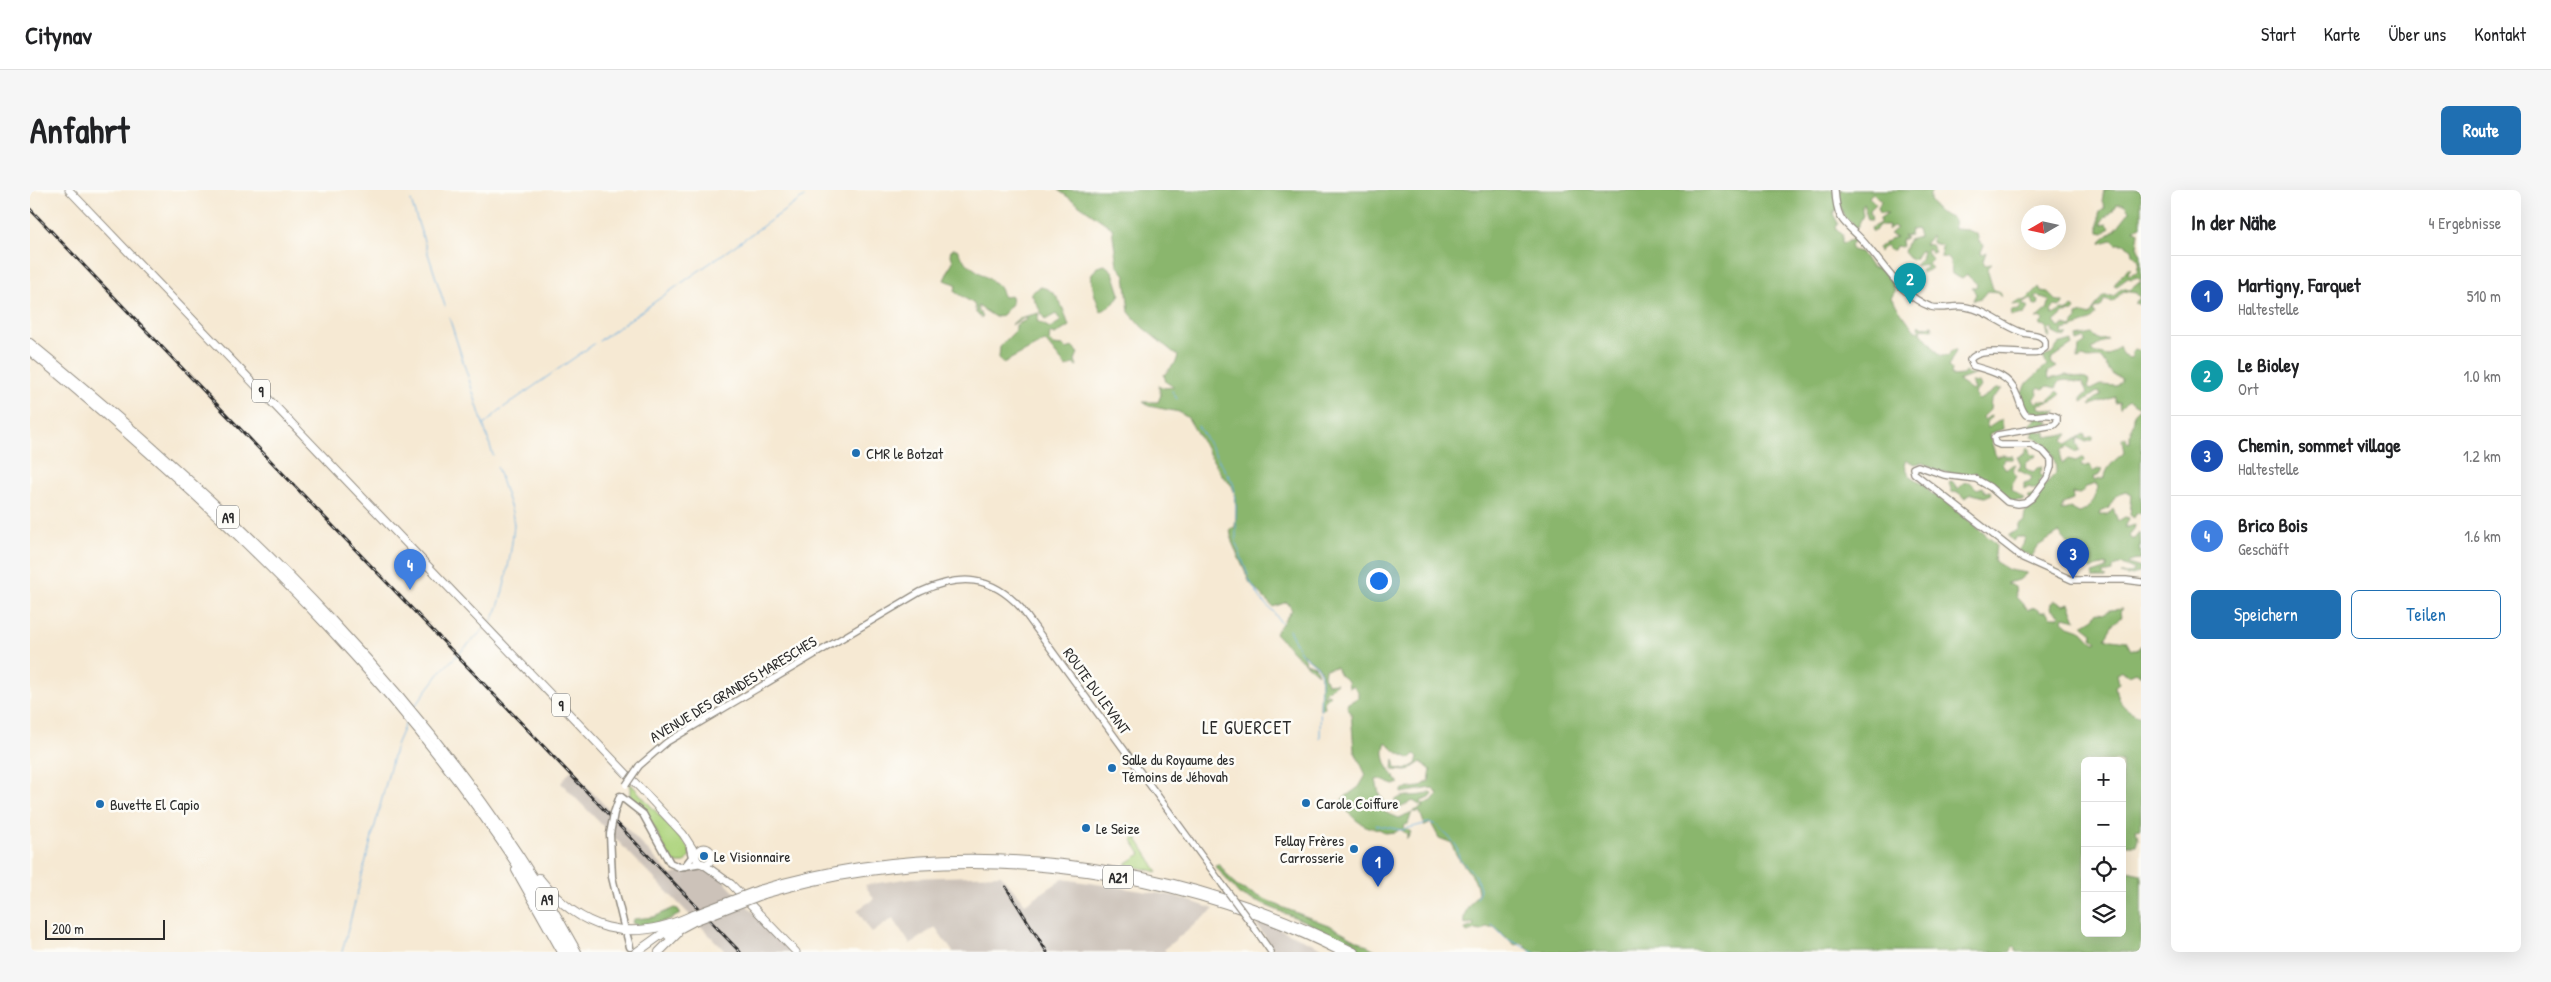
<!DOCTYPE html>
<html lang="de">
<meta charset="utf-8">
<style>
body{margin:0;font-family:"Patrick Hand",sans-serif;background:#f6f6f6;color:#202124}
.controls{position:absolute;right:15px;bottom:15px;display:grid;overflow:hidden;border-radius:8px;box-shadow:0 5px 20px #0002}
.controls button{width:45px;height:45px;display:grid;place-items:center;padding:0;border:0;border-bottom:1px solid #e0e0e0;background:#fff;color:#202124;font:25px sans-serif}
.compass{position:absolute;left:1991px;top:15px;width:45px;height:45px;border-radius:50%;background:#fff;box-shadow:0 5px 20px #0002;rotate:261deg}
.scale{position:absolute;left:15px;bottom:12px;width:120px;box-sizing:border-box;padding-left:5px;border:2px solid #2b2b2b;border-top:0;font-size:14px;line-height:18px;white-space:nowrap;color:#2b2b2b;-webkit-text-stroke:4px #fdfcf7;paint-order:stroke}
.you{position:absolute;left:1348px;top:390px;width:18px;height:18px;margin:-12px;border:4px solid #fff;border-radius:50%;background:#1a73e8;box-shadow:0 0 0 8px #1a73e833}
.badge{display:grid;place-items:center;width:32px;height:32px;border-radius:50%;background:#1f6fb2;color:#fff;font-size:16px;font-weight:700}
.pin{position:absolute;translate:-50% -41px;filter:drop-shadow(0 1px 2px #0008)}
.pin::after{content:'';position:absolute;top:26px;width:18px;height:15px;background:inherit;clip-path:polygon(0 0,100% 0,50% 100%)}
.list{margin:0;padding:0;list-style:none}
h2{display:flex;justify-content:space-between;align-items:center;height:65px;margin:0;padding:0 20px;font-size:21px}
h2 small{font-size:16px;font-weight:400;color:#757577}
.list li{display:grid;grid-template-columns:32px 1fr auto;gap:15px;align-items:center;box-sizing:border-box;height:80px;padding:0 20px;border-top:1px solid #e0e0e0}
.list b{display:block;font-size:19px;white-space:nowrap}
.list p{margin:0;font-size:16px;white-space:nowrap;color:#757577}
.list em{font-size:16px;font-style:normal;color:#757577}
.actions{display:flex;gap:10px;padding:15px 20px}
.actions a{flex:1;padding:11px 0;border:1px solid #1f6fb2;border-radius:8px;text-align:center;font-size:18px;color:#1f6fb2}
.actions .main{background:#1f6fb2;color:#fff}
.icon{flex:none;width:28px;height:28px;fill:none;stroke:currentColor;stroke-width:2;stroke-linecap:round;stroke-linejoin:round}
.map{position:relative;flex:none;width:2111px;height:762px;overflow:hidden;border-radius:8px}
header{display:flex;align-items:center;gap:30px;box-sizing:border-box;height:70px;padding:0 25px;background:#fff;border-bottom:1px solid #e0e0e0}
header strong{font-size:24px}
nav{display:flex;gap:28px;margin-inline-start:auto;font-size:18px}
.intro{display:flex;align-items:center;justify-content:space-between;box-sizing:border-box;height:120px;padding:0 30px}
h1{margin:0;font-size:35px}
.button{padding:12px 22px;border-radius:8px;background:#1f6fb2;color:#fff;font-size:18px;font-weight:700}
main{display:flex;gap:30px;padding:0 30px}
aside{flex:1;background:#fff;border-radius:8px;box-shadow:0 5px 20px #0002}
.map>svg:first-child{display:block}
</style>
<header>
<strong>Citynav</strong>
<nav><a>Start</a><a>Karte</a><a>Über uns</a><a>Kontakt</a></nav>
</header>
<div class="intro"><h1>Anfahrt</h1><a class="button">Route</a></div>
<main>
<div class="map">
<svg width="2111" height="762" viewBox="0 0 2111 762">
<rect width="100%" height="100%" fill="#fdfcf7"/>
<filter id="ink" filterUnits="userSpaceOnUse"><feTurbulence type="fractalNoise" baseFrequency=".02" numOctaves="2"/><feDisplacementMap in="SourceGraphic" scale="10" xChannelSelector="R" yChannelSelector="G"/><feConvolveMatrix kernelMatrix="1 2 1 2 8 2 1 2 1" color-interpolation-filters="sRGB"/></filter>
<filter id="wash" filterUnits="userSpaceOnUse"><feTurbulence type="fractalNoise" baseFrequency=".0096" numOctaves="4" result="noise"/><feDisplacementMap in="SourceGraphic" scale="20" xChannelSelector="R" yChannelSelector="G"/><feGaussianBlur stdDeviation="1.12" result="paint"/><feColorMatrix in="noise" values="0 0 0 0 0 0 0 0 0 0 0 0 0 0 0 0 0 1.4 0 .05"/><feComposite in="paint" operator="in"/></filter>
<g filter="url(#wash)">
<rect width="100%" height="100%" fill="#f6e9d3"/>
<g fill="#ccc2b9">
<polygon points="541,580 641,685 673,677 688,685 761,762 696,762 531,593"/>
<polygon points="971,685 995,714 1033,689 1145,706 1184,719 1134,759 1136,762 923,762 905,737 880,754 863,728 842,743 827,720 844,709 835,695 882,688"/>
<polygon points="1231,731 1288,756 1300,762 1246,762 1226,734"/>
</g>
<g fill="#aed47e" stroke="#6c8054">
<polygon points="600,593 659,658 660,666 655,673 647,673 641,670 622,633 600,607"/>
<polygon points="1106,647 1128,682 1095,674 1111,664 1102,650"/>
</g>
<g fill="#8ab66d" stroke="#5a704c" fill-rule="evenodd">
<path d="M1028,0H1904L1900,4V10L1908,22L1923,29L1924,39L1938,40L1947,44L1949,52L1954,55L1951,62L1952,65L1956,62L1953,71L1955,75L1962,74L1957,79L1963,99L1971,103V107L1966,102L1958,101L1952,108L1943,110L1946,104L1942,97H1946L1947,94L1937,85L1932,89L1922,84L1920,72L1917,68L1911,67L1912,55L1902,53L1901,46L1894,54L1901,55L1905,62L1902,63L1898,58L1896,61L1902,69L1898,74L1902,78L1892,83L1891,80L1896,78V74L1885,76L1891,69L1893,61H1889L1884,69L1881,70L1874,62L1878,50L1889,47L1887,39L1881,40L1880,45L1873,46L1876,48L1871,50L1872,57L1866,56L1864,60H1859L1856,55L1849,62L1848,58L1860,49L1867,47L1860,44L1867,38L1863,36L1858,40L1859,36H1848L1845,41H1842L1841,38L1850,33V28L1858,23H1850L1848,18L1851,11L1843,3L1839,7L1846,14L1840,20L1842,30H1838L1833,13L1831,16L1833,25L1828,36L1825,38L1822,32L1815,29L1811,18L1805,20L1803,24L1808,33L1806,38L1812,44V53L1825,49L1820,56L1822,60L1831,62L1841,77L1852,80L1860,88L1865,101L1861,108L1885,141H1890L1888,137L1890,135L1894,137L1902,135L1903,139L1892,138L1891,142L1911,166H1918L1922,160H1926L1918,177L1922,180L1921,186L1933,185L1935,182L1938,184H1946L1928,191L1942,201L1945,199L1941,192L1949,193L1951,197L1946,201L1945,206L1949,210L1966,199H1972L1961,209L1960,220L1953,227L1954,230L1960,226L1962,227L1956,232L1958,238L1972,229L1973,239L1959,244L1966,267L1972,265L1983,266L1982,269H1974L1972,273L1976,280L1982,275L1986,274L1982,280L1987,287L1983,291L1982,299L1995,310L1982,311L1949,288L1946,282L1934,285L1908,281L1893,273L1884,274L1877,270L1875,275L1879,285L1892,293L1902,304L1911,307L1964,352L1966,355L1964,371L1979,380L1997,383L1989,390L1976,393L1985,397L1986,407L1998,420L2005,418L2010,422H2016L2021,427H2028L2031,425L2020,419L2021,413L2025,411L2034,415L2039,413L2046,430L2034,427L2033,431L2039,436L2053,441L2064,453L2067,452L2062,448L2063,443L2054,436V434L2064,428L2068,422L2075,423L2080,420L2093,419L2090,422L2091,427L2084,433L2075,448L2096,451L2101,460H2107L2111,455V486L2106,482L2099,485L2091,481L2087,484L2089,493L2085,496C2087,513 2096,521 2111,526V638L2106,639L2108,648L2106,655H2097L2093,652L2092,571H2055V743H2092V680L2111,684V762H1986L1984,756L1980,762H1503L1492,753L1485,755L1464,737H1456L1452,741L1445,740L1437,743L1435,739L1443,736L1444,733L1434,734C1432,722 1442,713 1448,703C1447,682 1425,673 1422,653L1409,648L1401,633L1395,636L1390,622H1382L1378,634L1375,635L1374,638L1381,642L1377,649V644L1370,639L1366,642L1355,643C1349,637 1343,639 1336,636C1325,631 1315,621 1312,609L1329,597L1336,585L1324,560L1321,523L1317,516L1318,513L1328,508V501L1323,496L1319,498L1318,491L1310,485L1306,477L1295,479L1294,486L1297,494L1307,493L1295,502L1294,507L1297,504L1300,505L1294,511L1295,518L1290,520L1291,482L1288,476L1272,463L1276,473L1285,476L1288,484C1273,472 1259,458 1245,443L1262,420L1257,412L1243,417L1220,393L1202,352L1200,339L1205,337C1206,319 1210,298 1193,287L1158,228L1149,222L1119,216L1113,212H1128L1131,205L1128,195L1134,198L1144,197L1136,192L1134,185L1146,172L1148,166L1112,137L1099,122L1095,85L1087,75L1082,38ZM1356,552L1365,561L1380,569L1385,564L1388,567L1386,574L1375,580L1366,578L1364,569L1363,580L1377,581L1391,572L1401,580L1399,591L1390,597L1373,599L1371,603L1402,598L1408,604L1402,612L1392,614L1391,611L1400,608L1403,604L1399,603C1387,609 1371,601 1362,614L1366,611L1371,613L1368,619L1383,611L1393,617L1369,628L1354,622L1357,615L1349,604L1346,590L1349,589L1364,595L1369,593C1361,583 1349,568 1356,552Z"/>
<path d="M2074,0H2111V36L2104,39L2109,42L2107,56L2111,65V115L2104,113L2110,108L2106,103L2093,101L2083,112L2074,110L2072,116L2064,120L2066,125C2057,135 2044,138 2032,140L2033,145H2038L2035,148L2023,143L2022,138L2018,140L2020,147H2018L2016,136L2009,135L2013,131L2012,128L2006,129L2017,120L2020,110L2008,106L2005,108L2009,111L2008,115H2004L2002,109L1993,113V115L1997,116L1998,118L1994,124L1982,126L1981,121L1989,120L1991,116L1989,114L1983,115L1985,112L1996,110L2009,97L2011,101L2018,102L2028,112H2034L2031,117L2024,116L2021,121L2023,125L2032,120L2038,121L2042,117L2045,119L2043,122L2034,123L2024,132L2029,138L2034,135L2041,137L2047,130V125L2054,123L2060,125L2073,106H2084L2091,98L2100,100L2111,91L2107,87L2102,89L2098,88L2087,96L2084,95L2097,78L2101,79L2097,82L2098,85L2107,82L2109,71L2103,64L2102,59L2094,54H2086L2082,50L2071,53L2072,50L2086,39L2100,21L2094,14H2086L2082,22L2072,30V35L2077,34L2080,38L2074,43L2069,42V23L2075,18L2072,11Z"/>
<path d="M923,59H927C933,75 952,83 966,94C971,98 971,103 974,107L981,106L982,114L972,125L965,127L948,116V120L953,127L951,128L946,123L944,114L925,102L926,94L914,90L923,71L920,62Z"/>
<polygon points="1075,75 1083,82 1090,104 1084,113 1071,122 1064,103 1061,86 1067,77"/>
<path d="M1010,97C1029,99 1034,122 1039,136L1025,145L1020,143L1019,151L1023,155L1034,156L1036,159L1043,157L1048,163L1045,170L1047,176L1043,174L1036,177L1015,151L975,172L972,173L969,168L970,156L986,140V135L998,129L994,128L981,135L989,128L1009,123L1007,131L1020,138L1031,131L1026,124L1015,130L1001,103Z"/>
<path d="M2062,144L2070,150L2078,149L2062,159L2064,163L2078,166L2089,156L2092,164L2099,168L2102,167V161L2105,159L2111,161V324L2106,323L2104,328L2100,325L2102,305L2096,302L2086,305L2078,319L2070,322L2069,325H2078L2083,319L2088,331L2095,327L2099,328L2095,338L2105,335L2104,340L2099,346L2101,349H2104L2110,342L2111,370L2099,371L2098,374L2111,378L2109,383L2097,386L2091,384H2098L2105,380L2092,374L2084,377L2082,382L2072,384L2076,388H2063V384L2077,379V375L2060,379L2058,377L2061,369L2058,367H2053L2047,372L2046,370L2050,365L2042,358L2029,343L2008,356L2001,368L1998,363L1995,364L1988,360L1993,355L1995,347H1987L1983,351L1978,346L1988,339V336L1994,331C1995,316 1997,323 2006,315L2005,311L2000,310L1998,306L2009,304L2012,298L2004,299L1999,297L1994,300V293L2000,291L2002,287L1988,280L1991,275L1987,267L1994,264L1997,258L1999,259L2000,265L2005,264L2006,266L1996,273L1995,278L2003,283L2007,278L2012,277L2010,284L2013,288L2009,292L2010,295L2014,296L2026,283C2026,265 2018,253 2002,246L2004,242L1999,235L2006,229L2005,223L1996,218L1991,203L1998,192L2017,175L2013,167L2022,164L2028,155L2042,151V155L2021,169L2022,174L2027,177L2018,182L2019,189L2036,185L2056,189L2059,191L2057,198L2060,200L2070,195L2087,196L2091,191V188L2083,185L2071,168L2058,169L2053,167L2048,169L2049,157L2056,152L2055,148L2047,151L2048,147ZM2036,190L2052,193L2057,203L2052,207V212L2067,202L2072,204L2060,213L2061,215L2085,207V213L2089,212L2090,218L2098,210L2110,217L2104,223C2105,234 2099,239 2100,253L2097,252L2095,247L2092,249L2094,263C2087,268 2075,278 2075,288L2064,291L2063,287L2068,286L2072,279L2069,278L2063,282L2060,275L2052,277L2051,275L2055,271L2053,267L2046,271L2038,269L2033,273L2031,272L2032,260L2038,257L2044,262L2050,260L2047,253L2048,248L2056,252L2063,250V246L2055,249V244L2052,245L2037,255L2033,251L2038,244L2016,247V242H2010L2007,237L2021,233L2010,228L2027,221L2009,218V214L2022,211L2031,204L2028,201L2017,211L2010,210L2006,213L2003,209L2008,204L2007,200L2009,197L2013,199L2018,196L2026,198L2030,191ZM2066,294L2068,297C2065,306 2060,321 2049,323L2040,318L2031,321L2033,314L2043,310L2042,303L2050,304L2056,297Z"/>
<polygon points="1922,291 1928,299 1934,293 1940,292 1947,299 1953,297 1955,302 1960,301 1962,304 1955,307 1942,304 1934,308 1929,303 1922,302 1919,293"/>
<polygon points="1189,674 1206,696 1254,718 1301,736 1349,762 1335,762 1274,731 1210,705 1185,676"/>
<path d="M644,718L648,719L650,724C638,731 615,740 602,733L604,729L624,727Z"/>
</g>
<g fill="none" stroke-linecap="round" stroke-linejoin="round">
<g stroke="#6dafe1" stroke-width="1">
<polyline points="381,11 415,116"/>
<polyline points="419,127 463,265"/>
<polyline points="569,151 774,7"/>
<polyline points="1142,201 1147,209"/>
<polyline points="455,234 470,220 564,154"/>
<polyline points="1168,236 1203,293 1206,309 1206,353 1220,391 1233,412 1243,421 1251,433"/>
<path d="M459,434C473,420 482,357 484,335L482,322L467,277"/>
<polyline points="1259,440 1271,463 1287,476 1291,484 1290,548"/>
<polyline points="384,517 412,480 454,439"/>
<polyline points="1346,635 1371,640 1398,633 1405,634 1421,649 1427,657 1429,668 1446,686 1450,699 1447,708"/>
<polyline points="1462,734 1475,748 1505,762"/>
<polyline points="312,762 366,555 376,532"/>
</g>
</g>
</g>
<g filter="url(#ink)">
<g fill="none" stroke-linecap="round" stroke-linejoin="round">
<defs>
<g id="tertiary">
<path d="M1805,0C1807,38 1819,32 1838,57C1856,78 1873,107 1901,117C1912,120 1924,115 1936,117C1956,120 1972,135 1991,142C2000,146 2009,142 2015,151V158L2008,163C1992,166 1949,155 1940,170L1943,176C1960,181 1979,185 1986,203C1990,210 1990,218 1996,225C2007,228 2018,221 2027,227V232L2024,235L1967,245L1964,248L1965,253L1970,255H2001L2014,262L2021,270V277L2017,288L2002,308L1995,313L1988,314L1977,312L1960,297L1946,289L1914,285L1888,276L1883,278L1884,283L1993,368L2042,390H2096L2111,392"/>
<path d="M609,576L637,552L890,402C929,384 961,385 991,418L1192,694"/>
<polyline points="1223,736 1241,762"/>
</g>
<g id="secondary">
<polyline points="584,623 590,606 613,624 640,673 649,677 672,673"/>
<polyline points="580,644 582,687 594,736"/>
<polyline points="655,676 662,667 660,658"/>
<polyline points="597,746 600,757"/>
</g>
<g id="primary">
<polyline points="39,0 612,600 653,644 666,664"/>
<circle cx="674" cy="666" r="8"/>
<polyline points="673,674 701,694 766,762"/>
</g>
<g id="motorway">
<path d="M0,153C211,326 415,520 547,762"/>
<path d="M0,161C209,334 406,524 540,762"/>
<polyline points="486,680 532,762"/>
<path d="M509,688C551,741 599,754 661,726"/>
<path d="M729,700C925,640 1144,670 1324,762"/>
<path d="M734,704C922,647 1138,674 1312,762"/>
<polyline points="638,745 664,731"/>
<polyline points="607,762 642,737"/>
<polyline points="629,762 647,744"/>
</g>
</defs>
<use href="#tertiary" stroke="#908a7f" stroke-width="8"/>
<use href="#secondary" stroke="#908a7f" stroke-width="9"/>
<use href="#primary" stroke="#908a7f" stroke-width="9"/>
<use href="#motorway" stroke="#908a7f" stroke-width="10"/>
<use href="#tertiary" stroke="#fff" stroke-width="5.5"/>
<use href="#secondary" stroke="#fff" stroke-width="6"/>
<use href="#primary" stroke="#fff" stroke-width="7"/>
<use href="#motorway" stroke="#fff" stroke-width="8"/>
<defs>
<g id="rail">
<polyline points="0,19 710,762"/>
<polyline points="976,697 1017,762"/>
</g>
</defs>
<use href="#rail" stroke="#2b2b2b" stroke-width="3"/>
<use href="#rail" stroke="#fdfcf7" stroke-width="1" stroke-dasharray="4" stroke-linecap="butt"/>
<defs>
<g id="tertiary-bridge">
<polyline points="596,595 609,576"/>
<polyline points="1192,694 1223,736"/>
</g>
<polyline id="secondary-bridge" points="580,644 584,623"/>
<g id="motorway-bridge">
<polyline points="661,726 729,700"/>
<polyline points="664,731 734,704"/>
</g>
</defs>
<use href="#tertiary-bridge" stroke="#908a7f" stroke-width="8" stroke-linecap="butt"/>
<use href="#secondary-bridge" stroke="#908a7f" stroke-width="9" stroke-linecap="butt"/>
<use href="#motorway-bridge" stroke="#908a7f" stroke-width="10" stroke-linecap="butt"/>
<use href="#tertiary-bridge" stroke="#fff" stroke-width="5.5"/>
<use href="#secondary-bridge" stroke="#fff" stroke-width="6"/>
<use href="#motorway-bridge" stroke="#fff" stroke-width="8"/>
</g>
</g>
<g fill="#1f6fb2" stroke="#fdfcf7" stroke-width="2">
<circle cx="826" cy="263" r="5"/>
<circle cx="1082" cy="578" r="5"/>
<circle cx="1276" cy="613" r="5"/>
<circle cx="70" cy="614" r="5"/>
<circle cx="1056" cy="638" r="5"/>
<circle cx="1324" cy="659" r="5"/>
<circle cx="674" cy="666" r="5"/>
</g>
<g text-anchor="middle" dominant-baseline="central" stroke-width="5" stroke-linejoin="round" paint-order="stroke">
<g fill="#fdfcf7" stroke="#6a6a68" stroke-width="1">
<rect x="222" y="189.5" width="18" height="23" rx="4"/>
<rect x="187" y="315.5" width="22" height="23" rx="4"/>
<rect x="522" y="503.5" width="18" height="23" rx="4"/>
<rect x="1073" y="675.5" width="30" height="23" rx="4"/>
<rect x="506" y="697.5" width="22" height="23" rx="4"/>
</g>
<g font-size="14" font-weight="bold" fill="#2b2b2b">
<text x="231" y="201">9</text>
<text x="198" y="327">A9</text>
<text x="531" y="515">9</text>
<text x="1088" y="687">A21</text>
<text x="517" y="709">A9</text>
</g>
<g font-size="15" fill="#2b2b2b" stroke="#fdfcf7" text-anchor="start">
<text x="836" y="263">CMR le Botzat</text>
<text x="1092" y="569">Salle du Royaume des<tspan x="1092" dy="17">Témoins de Jéhovah</tspan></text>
<text x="1286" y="613">Carole Coiffure</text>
<text x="80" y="614">Buvette El Capio</text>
<text x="1066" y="638">Le Seize</text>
<text x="1314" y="650" text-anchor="end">Fellay Frères<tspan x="1314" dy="17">Carrosserie</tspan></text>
<text x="684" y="666">Le Visionnaire</text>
</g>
<g font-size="15" fill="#2b2b2b" stroke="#fdfcf7">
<text transform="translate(703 499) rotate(-31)">AVENUE DES GRANDES MARESCHES</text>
<text transform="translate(1067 501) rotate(54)">ROUTE DU LEVANT</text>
</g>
<g font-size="18" letter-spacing="1" fill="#2b2b2b" stroke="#fdfcf7">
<text x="1217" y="537">LE GUERCET</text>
</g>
</g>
</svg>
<div class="controls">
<button>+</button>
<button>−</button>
<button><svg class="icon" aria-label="locate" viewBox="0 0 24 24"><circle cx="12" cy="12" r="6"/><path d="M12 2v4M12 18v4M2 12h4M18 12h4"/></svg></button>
<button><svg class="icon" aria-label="layers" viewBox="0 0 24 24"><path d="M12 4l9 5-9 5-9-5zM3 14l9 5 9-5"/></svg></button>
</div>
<svg class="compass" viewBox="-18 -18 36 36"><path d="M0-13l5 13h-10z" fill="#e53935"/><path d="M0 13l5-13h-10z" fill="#757577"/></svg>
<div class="scale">200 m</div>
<div class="you"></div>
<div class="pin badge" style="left:1348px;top:697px;background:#1a4fb4">1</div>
<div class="pin badge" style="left:1880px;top:114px;background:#0f9aa8">2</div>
<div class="pin badge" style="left:2043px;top:389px;background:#1a4fb4">3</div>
<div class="pin badge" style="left:380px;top:400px;background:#3f7fe0">4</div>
</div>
<aside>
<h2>In der Nähe<small>4 Ergebnisse</small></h2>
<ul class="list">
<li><span class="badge" style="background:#1a4fb4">1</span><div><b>Martigny, Farquet</b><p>Haltestelle</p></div><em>510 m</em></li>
<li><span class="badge" style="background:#0f9aa8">2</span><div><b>Le Bioley</b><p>Ort</p></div><em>1.0 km</em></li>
<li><span class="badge" style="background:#1a4fb4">3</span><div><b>Chemin, sommet village</b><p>Haltestelle</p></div><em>1.2 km</em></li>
<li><span class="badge" style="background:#3f7fe0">4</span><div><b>Brico Bois</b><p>Geschäft</p></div><em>1.6 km</em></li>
</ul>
<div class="actions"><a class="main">Speichern</a><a>Teilen</a></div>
</aside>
</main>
